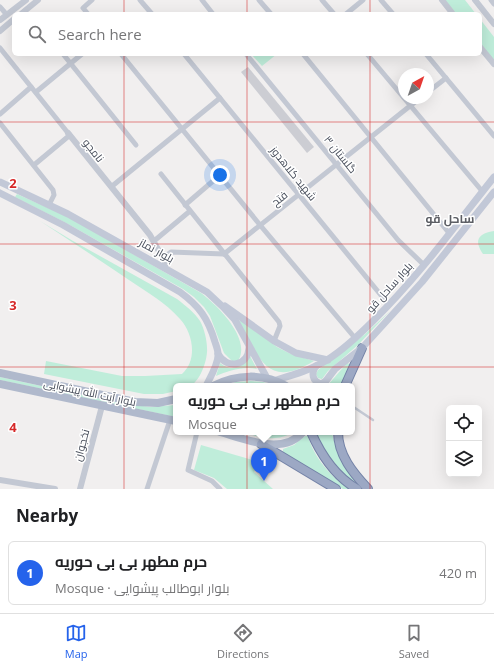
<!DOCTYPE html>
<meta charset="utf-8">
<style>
body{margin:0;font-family:"Open Sans",Cairo,sans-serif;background:#f2f2f2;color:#202124}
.controls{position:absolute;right:12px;bottom:12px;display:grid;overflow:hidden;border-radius:6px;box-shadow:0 4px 16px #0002}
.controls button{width:36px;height:36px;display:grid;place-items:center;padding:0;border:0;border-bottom:1px solid #e0e0e0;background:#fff;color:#202124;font:20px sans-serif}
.compass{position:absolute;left:398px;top:68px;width:36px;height:36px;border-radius:50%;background:#fff;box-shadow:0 4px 16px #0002;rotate:40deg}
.you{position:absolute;left:220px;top:175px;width:14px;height:14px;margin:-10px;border:3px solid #fff;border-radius:50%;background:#1a73e8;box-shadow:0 0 0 6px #1a73e833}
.badge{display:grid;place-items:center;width:26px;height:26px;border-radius:50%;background:#2563eb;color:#fff;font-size:13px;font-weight:700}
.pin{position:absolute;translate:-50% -33px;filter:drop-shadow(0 1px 2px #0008)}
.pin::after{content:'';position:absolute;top:21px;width:14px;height:12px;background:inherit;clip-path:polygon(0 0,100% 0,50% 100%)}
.popup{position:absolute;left:173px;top:383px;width:182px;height:52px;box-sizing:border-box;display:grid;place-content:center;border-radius:6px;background:#fff;filter:drop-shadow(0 1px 3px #0005);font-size:13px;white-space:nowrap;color:#757577}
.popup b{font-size:15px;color:#202124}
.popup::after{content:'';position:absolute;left:50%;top:100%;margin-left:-8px;border:8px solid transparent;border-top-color:#fff}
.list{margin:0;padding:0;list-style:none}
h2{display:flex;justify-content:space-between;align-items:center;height:52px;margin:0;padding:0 16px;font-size:17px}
h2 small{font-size:13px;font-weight:400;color:#757577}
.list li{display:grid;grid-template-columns:26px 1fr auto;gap:12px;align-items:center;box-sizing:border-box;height:64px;margin:0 8px 8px;padding:0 8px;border:1px solid #e0e0e0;border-radius:6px}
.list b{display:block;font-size:15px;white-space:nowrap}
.list p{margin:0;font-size:13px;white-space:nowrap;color:#757577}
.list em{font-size:13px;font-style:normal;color:#757577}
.icon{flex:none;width:22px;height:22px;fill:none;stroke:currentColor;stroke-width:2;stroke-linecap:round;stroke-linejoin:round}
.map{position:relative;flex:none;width:494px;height:489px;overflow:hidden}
.search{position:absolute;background:#fff;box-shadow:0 4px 16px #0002;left:12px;right:12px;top:12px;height:44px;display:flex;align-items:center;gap:10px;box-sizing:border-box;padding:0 14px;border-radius:6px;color:#757577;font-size:15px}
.sheet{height:124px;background:#fff}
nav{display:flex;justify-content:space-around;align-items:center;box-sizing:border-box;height:56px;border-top:1px solid #e0e0e0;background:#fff;font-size:11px;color:#757577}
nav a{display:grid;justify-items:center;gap:2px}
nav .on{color:#2563eb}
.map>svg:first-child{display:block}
</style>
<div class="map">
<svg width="494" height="489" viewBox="0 0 494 489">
<rect width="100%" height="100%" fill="#f1efef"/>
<g fill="#bfedda">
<polygon points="445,0 465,0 476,14 456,14"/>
<polygon points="480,19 494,37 494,61 480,43"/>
<polygon points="251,54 277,54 262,66"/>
<path d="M17,194L68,217L201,293C217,305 252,339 238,361L233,362L224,353L210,316L204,307L194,297L183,289L68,224L15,197Z"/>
<path d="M40,221L73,241L177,299C186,306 194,312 200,321C204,328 207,340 207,348C208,359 200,383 189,386C185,387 180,386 176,386V391L163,394H144L44,374L46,361L122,376H145L182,374C198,360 193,333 180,319C166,303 147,292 129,280C100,260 70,241 40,221Z"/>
<path d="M494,231V254H483C473,240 479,233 494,231Z"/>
<polygon points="390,311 359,344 328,371 322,379 318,378 316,374 318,370 364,335"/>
<path d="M241,320L277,347L291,354L314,361C267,390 259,358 239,321Z"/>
<path d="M250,356L257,369C243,366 228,371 216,376L220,363C233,373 241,366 250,356Z"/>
<polygon points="347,363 350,364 341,386 327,386"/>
<polygon points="0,377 115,402 150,407 176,405 176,417 0,380"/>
<polygon points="251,381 263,382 276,386 223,386 236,382"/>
<path d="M243,432H292C278,443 258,437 243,432Z"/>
<path d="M316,432H332C335,452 347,471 361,485L358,486C340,471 325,455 316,432Z"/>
<path d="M305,436H308C313,456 332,479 350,489H343L283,453V449L294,445Z"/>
<polygon points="201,445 259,462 254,472 273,489 227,489 214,478 194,470"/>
</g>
<polygon fill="#cccdd3" points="248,67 314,147 307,153 241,72"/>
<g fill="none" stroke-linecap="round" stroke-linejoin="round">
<defs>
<g id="trunk">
<polyline points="345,386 362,348"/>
<path d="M311,432C321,455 335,476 357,489"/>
<path d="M338,432C338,455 353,473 368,489"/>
<polyline points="261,444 336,489"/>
</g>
</defs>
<use href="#trunk" stroke="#7483a7" stroke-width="10"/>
<polyline stroke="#c3c8d3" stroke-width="2.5" points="352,406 373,420"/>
<g stroke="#c3c8d3" stroke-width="5">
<polyline points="140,0 152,14"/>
<polyline points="202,0 213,14"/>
<polyline points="259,0 271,14"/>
<polyline points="322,0 334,14"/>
<polyline points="381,0 393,14"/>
<polyline points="491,0 494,4"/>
<polyline points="0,7 7,15"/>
<polyline points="88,14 83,8 92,0"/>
<polyline points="346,14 363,0"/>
<polyline points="0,48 68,133"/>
<polyline points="63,54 136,145"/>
<polyline points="121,54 260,225 355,338"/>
<polyline points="184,54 389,305"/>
<polyline points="246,54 398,240 424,265"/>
<polyline points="303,54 449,233"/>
<polyline points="367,54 404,98"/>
<polyline points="426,54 494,136"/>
<polyline points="36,92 82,54"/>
<polyline points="428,92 446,78"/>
<polyline points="404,98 482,191"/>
<polyline points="0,114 31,87"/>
<polyline points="0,123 53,190 54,195 49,205"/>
<polyline points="34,165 70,135"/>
<polyline points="161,174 279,322 280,326 274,341"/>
<polyline points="111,187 220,98"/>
<polyline points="185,205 220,175"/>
<polyline points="154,241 190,211"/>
<polyline points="224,254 420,98"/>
<polyline points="165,262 167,255 171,252 224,254"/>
<polyline points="197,432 188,470 212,481 220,489"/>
<polyline points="147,489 170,420"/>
</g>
<g stroke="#c3c8d3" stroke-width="6">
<polyline points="442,0 453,14"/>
<polyline points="475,0 494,24"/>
<polyline points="21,14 38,0"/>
<polyline points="0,20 26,0"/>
<polyline points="0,31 14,19"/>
<polyline points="480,47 494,64"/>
<polyline points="68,133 150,235 165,262 165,267"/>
<polyline points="0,480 55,489"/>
<polyline points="80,489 102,406"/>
</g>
<g stroke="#c2c8d7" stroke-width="7">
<polyline points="0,182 68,214 207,292 223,307 235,320 267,378"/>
<path d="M0,193L63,225L180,292C199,306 208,318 215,342C216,345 218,350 218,354C219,363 210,378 206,386"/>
<polyline points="225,306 274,341 296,353 328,360"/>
<path d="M218,354C227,370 248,366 249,348"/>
<path d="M316,366C311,373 312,381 321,384L325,382"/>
<path d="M276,380C293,375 311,370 327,360C343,350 359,335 373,321C418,277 455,226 494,177"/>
<polyline points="322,386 335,369 362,348 422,282 494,192"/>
</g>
<g stroke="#b0b9cc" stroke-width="8">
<polyline points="0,373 135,402 158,403 176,399"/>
<polyline points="0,384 176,421"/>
<path d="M213,386C236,374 264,373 286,386"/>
<path d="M220,432C245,439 283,456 303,432"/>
</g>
<use href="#trunk" stroke="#9ca8c4" stroke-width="8"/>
</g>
<path fill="none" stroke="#d62828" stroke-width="1" stroke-opacity="0.55" d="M124,0V14M247,0V14M370,0V14M124,54V489M247,54V489M370,54V489M0,122H494M0,244H494M0,367H494"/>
<g text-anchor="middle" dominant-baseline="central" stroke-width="3" stroke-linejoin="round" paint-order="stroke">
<g font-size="11" fill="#484e5b" stroke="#fff">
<text transform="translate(94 150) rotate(52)">نامجو</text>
<text transform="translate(341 154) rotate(51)">گلستان ۳</text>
<text transform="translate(294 173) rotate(51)">شهید کلاهدوز</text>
<text transform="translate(279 198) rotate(-39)">فتح</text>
<text transform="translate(157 250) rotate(29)">بلوار نماز</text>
<text transform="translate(389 287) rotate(-48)">بلوار ساحل قو</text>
<text transform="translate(90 392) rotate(12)">بلوار آیت الله پیشوایی</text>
<text transform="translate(81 445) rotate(-75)">نخجوان</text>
</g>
<g font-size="12" font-weight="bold" fill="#5c5e64" stroke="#fff">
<text x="450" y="218">ساحل قو</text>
</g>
</g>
<g font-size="13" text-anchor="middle" font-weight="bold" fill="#d62828" stroke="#fff" stroke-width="3" stroke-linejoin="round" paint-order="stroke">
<text x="13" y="188">2</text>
<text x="13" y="310">3</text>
<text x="13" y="432">4</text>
</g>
</svg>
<div class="controls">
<button><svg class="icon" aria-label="locate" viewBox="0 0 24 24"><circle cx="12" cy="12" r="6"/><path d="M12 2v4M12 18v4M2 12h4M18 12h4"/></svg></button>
<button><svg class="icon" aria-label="layers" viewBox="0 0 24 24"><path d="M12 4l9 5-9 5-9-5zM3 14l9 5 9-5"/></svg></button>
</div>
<svg class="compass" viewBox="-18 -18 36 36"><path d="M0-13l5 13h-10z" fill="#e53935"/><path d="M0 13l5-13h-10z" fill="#757577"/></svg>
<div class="you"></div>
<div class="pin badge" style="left:264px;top:481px">1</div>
<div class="popup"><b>حرم مطهر بی بی حوریه</b>Mosque</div>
<div class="search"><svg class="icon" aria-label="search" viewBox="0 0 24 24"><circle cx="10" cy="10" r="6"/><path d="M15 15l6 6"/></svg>Search here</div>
</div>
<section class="sheet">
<h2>Nearby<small></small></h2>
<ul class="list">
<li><span class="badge">1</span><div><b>حرم مطهر بی بی حوریه</b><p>Mosque · بلوار ابوطالب پیشوایی</p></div><em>420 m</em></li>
</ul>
</section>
<nav>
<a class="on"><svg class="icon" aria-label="map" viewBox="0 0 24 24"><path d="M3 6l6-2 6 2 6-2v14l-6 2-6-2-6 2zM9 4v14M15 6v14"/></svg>Map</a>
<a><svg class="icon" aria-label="directions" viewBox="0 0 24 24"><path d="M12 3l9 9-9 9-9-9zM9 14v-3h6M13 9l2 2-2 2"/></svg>Directions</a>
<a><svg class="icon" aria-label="saved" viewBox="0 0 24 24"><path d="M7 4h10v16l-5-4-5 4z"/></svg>Saved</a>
</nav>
